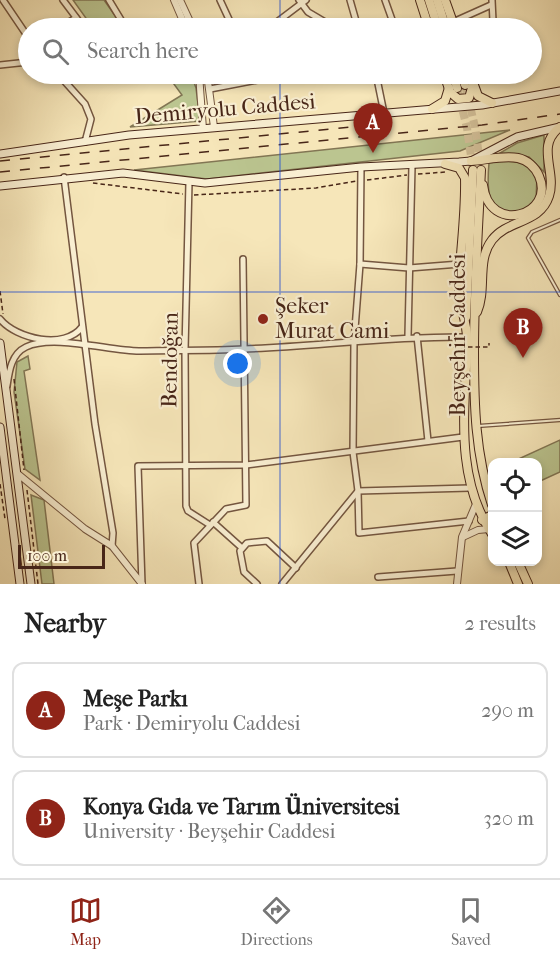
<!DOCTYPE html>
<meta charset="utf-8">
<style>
body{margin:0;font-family:"IM FELL French Canon",serif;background:#f2f2f2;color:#222}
.controls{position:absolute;right:18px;bottom:18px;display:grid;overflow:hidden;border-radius:12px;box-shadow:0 3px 9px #0003}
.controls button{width:54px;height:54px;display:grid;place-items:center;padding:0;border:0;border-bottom:2px solid #e0e0e0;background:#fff;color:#222;font:30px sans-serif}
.scale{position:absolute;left:18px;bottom:15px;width:87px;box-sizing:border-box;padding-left:6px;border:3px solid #482618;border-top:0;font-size:16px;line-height:21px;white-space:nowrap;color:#482618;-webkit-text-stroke:4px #f9efd2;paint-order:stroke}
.you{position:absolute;left:238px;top:364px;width:21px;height:21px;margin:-15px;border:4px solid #fff;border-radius:50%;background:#1a73e8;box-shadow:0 0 0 9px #1a73e833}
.badge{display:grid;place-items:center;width:39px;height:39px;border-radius:50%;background:#8f2418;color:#fff;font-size:20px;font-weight:700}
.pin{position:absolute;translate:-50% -50px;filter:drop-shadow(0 2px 3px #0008)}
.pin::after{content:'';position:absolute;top:32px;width:21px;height:18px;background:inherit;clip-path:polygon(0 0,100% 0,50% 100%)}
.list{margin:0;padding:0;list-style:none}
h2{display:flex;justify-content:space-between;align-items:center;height:78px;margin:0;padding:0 24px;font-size:26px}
h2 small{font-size:20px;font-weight:400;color:#767676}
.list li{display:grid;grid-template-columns:39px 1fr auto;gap:18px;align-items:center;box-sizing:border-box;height:96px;margin:0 12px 12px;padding:0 12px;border:2px solid #e0e0e0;border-radius:12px}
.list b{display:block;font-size:22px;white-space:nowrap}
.list p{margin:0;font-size:20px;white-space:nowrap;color:#767676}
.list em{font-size:20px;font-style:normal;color:#767676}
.icon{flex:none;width:33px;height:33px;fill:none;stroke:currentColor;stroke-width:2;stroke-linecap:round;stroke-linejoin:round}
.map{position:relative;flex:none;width:560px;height:584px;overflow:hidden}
.search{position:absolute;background:#fff;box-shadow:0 3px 9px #0003;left:18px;right:18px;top:18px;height:66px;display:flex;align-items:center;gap:15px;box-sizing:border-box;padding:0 21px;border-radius:33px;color:#767676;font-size:22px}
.sheet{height:294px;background:#fff}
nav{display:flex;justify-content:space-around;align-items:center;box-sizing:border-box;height:84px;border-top:2px solid #e0e0e0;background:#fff;font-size:16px;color:#767676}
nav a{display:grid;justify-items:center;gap:3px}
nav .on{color:#8f2418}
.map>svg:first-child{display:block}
</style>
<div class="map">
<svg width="560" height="584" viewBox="0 0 560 584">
<rect width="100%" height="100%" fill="#f6e6b9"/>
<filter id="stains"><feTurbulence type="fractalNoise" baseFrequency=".00333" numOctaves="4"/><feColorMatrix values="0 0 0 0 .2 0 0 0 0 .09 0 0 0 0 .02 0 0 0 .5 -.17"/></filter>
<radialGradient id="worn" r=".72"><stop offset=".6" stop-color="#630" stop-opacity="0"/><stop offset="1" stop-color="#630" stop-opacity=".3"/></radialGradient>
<g fill="#bbc590" stroke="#827654" stroke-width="1.5">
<polygon points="73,0 104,0 121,24 115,28 93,28"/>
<polygon points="184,74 191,74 196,88 200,121 130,127 182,95 171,80"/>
<polygon points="510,130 460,151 207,179 134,170"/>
<polygon points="544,135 544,172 529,157 500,153 517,143"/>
<path d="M501,161C518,161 527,162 537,176L536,199C525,215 498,219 490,197C487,186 488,174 489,163Z"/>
<polygon points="28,356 30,369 24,371 40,480 25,469 14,392 17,362"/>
<polygon points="560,440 560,472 538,482 538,463 512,462"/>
<polygon points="31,495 44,500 54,584 42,584"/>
</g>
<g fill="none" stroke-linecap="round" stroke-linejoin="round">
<g stroke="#d3c099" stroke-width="8" stroke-dasharray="8 4" stroke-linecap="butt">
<polyline points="465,85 475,127 481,170"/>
<polyline points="457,88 467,128 473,170"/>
</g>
<defs>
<g id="service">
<polyline points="560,220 532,232 528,238 560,295"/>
<polyline points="478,426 560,420"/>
</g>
<g id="minor">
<polyline points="3,0 28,37"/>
<polyline points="63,0 84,28"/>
<polyline points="109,0 126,28"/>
<polyline points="220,0 233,28"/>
<polyline points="299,0 308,12 335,28"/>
<polyline points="350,0 358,28"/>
<polyline points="385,0 395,28"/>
<polyline points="492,0 493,21"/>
<polyline points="453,22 491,5"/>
<polyline points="59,28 76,18"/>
<polyline points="269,28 306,0"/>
<polyline points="0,65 28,62"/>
<polyline points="58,74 85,104 91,119 85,142"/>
<polyline points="376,74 384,113"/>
<polyline points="210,89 289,74"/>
<polyline points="361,167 360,264 354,342 353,452 358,491 359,533 469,521"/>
<polyline points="64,177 95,424 113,533 112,546"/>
<polyline points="189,182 185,350 186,506 188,511 210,525"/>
<polyline points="360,264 409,268 460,264"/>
<path d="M0,319C16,339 65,350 82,327"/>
<polyline points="408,336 412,166"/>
<polyline points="417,336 428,441"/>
<path d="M7,386C9,372 11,354 26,347C53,334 110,351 139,351C174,350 209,351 244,349C318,346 392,336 467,337"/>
<polyline points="213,522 242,548"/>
<polyline points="378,577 457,571"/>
<polyline points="142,584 138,466 246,465 463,437"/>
<polyline points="199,584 194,543 226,509 246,505 243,259"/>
<polyline points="257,584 244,572 240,551 247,543 267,541 296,568"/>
<polyline points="282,584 358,491 470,488"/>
</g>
<g id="tertiary">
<polyline points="174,0 186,28"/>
<polyline points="180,0 193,28"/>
<polyline points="199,74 203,129"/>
<polyline points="207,74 214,127"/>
<polyline points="18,474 85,529 112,546 142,584"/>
<polyline points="463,537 478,530 489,529"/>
<polyline points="457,584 462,537 476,504"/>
</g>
<g id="secondary">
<polyline points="0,154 129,135 482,105 560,91"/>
<polyline points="0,186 123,173 205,183 361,167 459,162 471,161 517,137 560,127"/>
<polyline points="0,343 31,584"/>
<polyline points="0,427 20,584"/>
</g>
<g id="primary">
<polyline points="420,0 429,28"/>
<polyline points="429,0 438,28"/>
<polyline points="437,0 446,28"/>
<polyline points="445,0 455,28"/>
<polyline points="444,74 450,92 458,99 469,98 473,84"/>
<polyline points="453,74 457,88"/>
<polyline points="461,74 465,85"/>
<polyline points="470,74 478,96 492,103"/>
<polyline points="432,109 445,101 449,88"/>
<path d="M471,161C486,160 504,155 518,158C527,160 535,167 539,176C556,215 489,236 483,185"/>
<path d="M445,164L459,168L465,178C466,215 460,252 459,288C459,306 467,321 467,338C466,406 453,474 492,534"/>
<path d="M481,170C478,230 474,290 474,351C474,404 475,454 492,505"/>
<path d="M477,312C487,289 476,261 492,240C508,219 540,224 549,196C557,171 535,146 560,127"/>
<polyline points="466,317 473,170"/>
<polyline points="482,520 492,515"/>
<polyline points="509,562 518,584"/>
<polyline points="518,562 528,584"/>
</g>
</defs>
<use href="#service" stroke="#745640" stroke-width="4.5"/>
<use href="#minor" stroke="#745640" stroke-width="8"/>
<use href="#tertiary" stroke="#745640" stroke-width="8"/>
<use href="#secondary" stroke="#482618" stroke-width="9"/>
<use href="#primary" stroke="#482618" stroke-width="10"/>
<g stroke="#482618" stroke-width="1.5" stroke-dasharray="4.5 3" stroke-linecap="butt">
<polyline points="418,174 446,172"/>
<polyline points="367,180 407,175"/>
<polyline points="93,183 183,194"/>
<polyline points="194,195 316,188 357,181"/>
<polyline points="0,291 3,314"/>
<polyline points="14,379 24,470"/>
<polyline points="0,484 5,519"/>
<polyline points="27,490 38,584"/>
</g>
<use href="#service" stroke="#f9efd2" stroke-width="2"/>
<use href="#minor" stroke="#f9efd2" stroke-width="5"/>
<use href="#tertiary" stroke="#f9efd2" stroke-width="6"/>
<use href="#secondary" stroke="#f9efd2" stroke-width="7"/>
<use href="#primary" stroke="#f6e6b9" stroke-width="8"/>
<g stroke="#482618" stroke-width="1.5" stroke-dasharray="10 10" stroke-linecap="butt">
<polyline points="0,161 352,127"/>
<polyline points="0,172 482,125 560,114"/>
</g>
<polyline stroke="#482618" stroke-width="1.5" stroke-dasharray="4.5 3" stroke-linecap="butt" points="449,336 449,347 489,347 489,343"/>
</g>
<path fill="none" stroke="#1d4ed8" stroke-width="1.5" stroke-opacity="0.55" d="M280,0V28M280,74V584M0,292H560"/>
<circle fill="#8f2418" stroke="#f9efd2" stroke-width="2" cx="263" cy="319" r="6"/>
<g text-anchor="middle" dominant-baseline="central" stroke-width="4.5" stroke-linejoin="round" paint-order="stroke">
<g font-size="22" fill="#482618" stroke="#f9efd2">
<text transform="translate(225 109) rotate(-5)">Demiryolu Caddesi</text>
<text transform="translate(458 335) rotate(-90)">Beyşehir Caddesi</text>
<text transform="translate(170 360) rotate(-89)">Bendoğan</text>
</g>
<g font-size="22" fill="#482618" stroke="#f9efd2" text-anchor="start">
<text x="275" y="306">Şeker<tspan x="275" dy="25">Murat Cami</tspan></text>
</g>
</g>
<rect width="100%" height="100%" filter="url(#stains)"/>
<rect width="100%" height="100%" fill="url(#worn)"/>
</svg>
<div class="controls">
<button><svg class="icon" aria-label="locate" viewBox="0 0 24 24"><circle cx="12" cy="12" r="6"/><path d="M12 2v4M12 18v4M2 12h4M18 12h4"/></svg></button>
<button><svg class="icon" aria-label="layers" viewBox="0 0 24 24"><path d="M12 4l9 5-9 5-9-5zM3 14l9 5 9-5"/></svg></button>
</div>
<div class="scale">100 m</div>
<div class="you"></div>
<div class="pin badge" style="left:373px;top:153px">A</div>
<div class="pin badge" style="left:523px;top:358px">B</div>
<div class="search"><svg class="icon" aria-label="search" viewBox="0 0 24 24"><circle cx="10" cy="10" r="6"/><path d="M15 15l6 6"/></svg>Search here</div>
</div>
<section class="sheet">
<h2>Nearby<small>2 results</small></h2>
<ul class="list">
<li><span class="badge">A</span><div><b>Meşe Parkı</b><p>Park · Demiryolu Caddesi</p></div><em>290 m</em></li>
<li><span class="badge">B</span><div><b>Konya Gıda ve Tarım Üniversitesi</b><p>University · Beyşehir Caddesi</p></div><em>320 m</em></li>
</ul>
</section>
<nav>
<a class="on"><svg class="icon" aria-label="map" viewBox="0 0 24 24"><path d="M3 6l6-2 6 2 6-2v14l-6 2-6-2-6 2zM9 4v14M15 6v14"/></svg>Map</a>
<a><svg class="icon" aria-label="directions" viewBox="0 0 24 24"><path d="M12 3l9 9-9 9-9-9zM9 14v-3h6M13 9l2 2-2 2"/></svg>Directions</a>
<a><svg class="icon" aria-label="saved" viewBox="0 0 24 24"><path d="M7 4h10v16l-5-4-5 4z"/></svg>Saved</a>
</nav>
